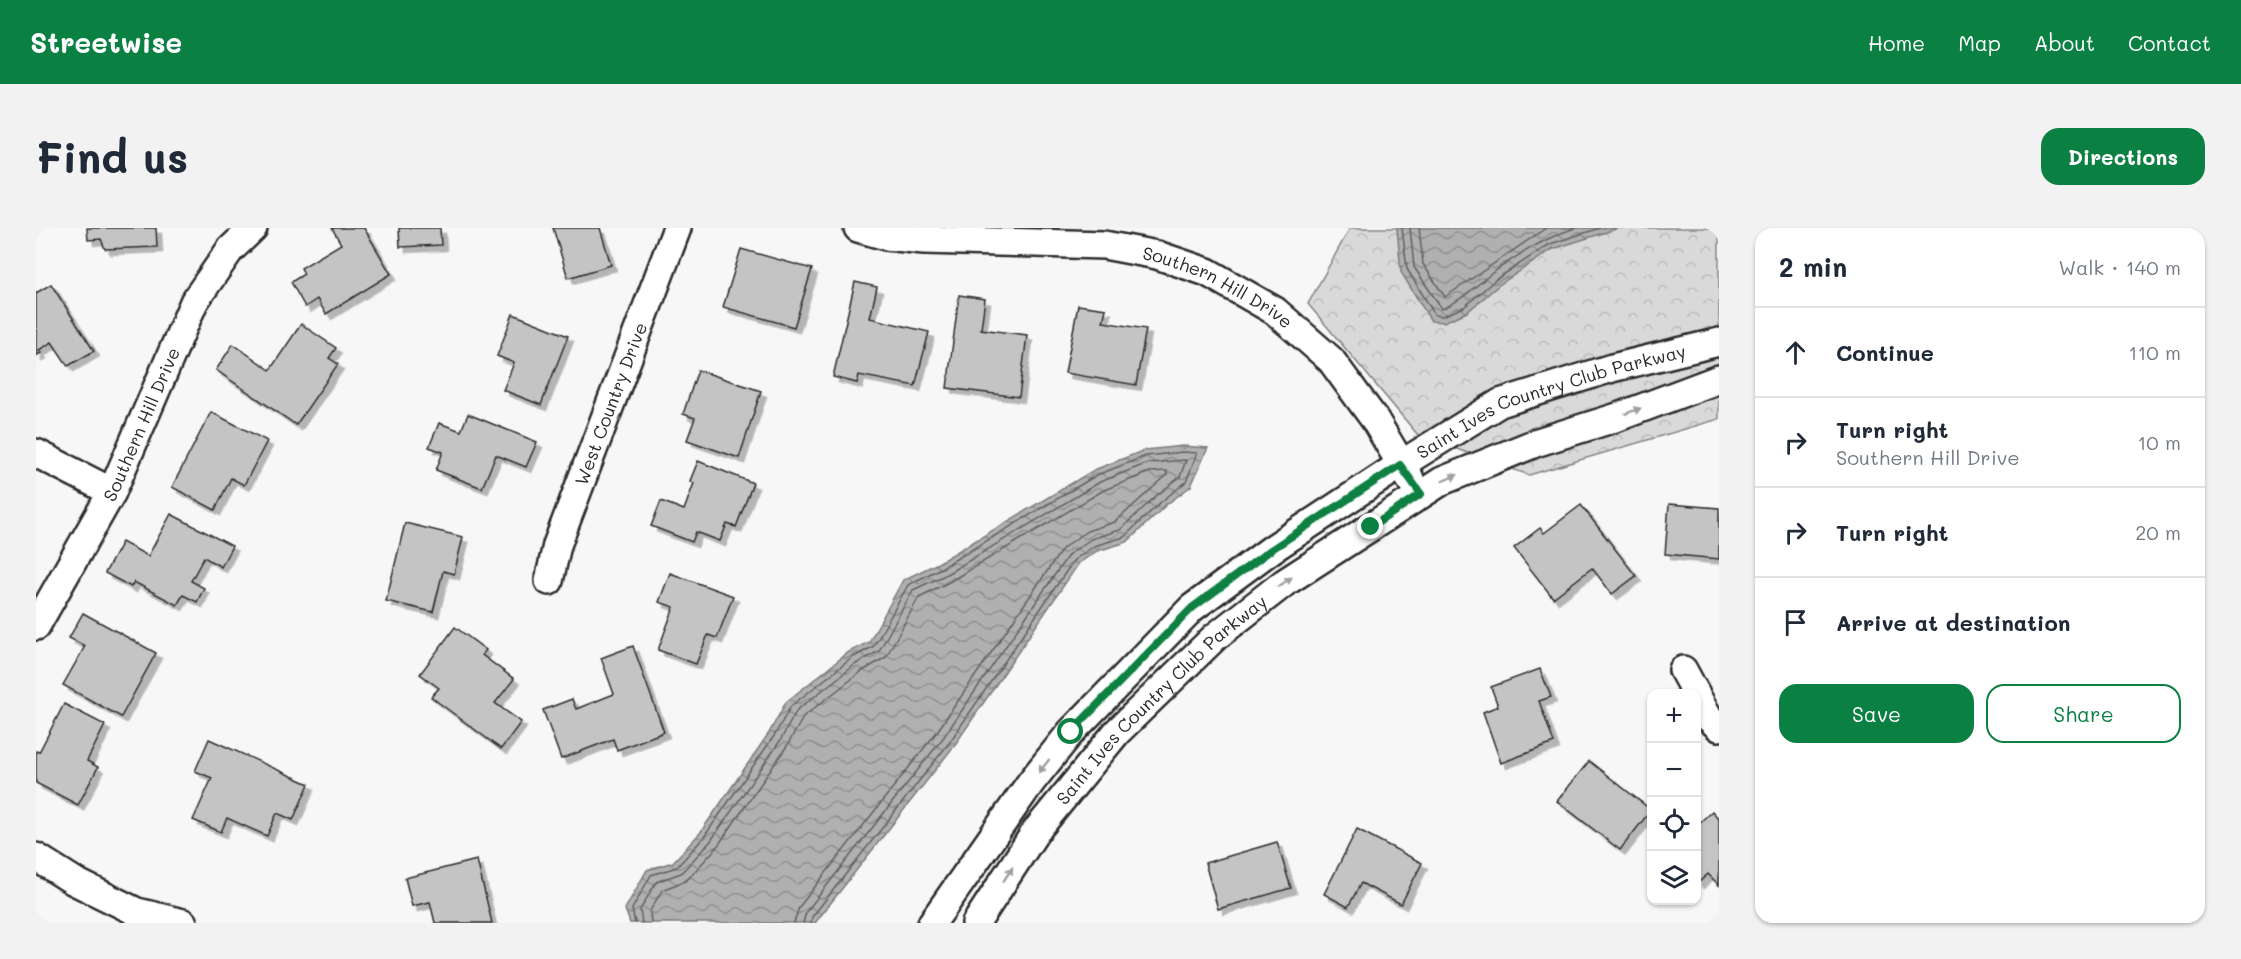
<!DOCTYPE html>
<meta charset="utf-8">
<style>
body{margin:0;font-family:Mali,sans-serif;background:#f2f2f3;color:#1f2937}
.controls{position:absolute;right:18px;bottom:18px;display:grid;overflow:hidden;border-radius:12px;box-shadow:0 2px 4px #0004}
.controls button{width:54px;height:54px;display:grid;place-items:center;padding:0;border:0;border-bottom:2px solid #e0e1e3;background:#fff;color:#1f2937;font:30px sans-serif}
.stop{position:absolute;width:18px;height:18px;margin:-14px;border:4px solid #0b8043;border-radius:50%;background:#fff}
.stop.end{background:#0b8043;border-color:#fff;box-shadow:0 2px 6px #0008}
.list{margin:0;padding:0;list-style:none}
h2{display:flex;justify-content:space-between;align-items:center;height:78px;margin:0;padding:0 24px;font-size:26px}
h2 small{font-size:20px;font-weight:400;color:#747a83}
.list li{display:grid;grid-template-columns:39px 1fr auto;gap:18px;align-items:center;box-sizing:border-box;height:90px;padding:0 24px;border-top:2px solid #e0e1e3}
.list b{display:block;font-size:22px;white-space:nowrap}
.list p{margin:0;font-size:20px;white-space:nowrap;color:#747a83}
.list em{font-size:20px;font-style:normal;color:#747a83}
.actions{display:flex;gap:12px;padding:18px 24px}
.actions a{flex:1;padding:14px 0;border:2px solid #0b8043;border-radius:18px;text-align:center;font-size:21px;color:#0b8043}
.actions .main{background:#0b8043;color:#fff}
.icon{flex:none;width:33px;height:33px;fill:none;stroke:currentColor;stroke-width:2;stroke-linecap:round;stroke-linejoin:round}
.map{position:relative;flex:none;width:1683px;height:695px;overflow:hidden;border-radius:18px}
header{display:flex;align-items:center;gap:36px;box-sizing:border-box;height:84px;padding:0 30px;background:#0b8043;color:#fff}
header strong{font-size:28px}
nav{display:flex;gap:33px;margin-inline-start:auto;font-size:21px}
.intro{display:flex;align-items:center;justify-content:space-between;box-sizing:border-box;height:144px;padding:0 36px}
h1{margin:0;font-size:42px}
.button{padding:15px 27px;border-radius:18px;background:#0b8043;color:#fff;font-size:21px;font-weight:700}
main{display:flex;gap:36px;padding:0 36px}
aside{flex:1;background:#fff;border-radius:18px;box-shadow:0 2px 4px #0004}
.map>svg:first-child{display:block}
</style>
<header>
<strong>Streetwise</strong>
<nav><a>Home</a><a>Map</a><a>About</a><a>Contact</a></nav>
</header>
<div class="intro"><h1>Find us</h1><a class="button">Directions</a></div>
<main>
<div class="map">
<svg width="1683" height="695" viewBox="0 0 1683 695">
<defs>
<pattern id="forest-crowns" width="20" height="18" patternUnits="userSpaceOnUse" patternTransform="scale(1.5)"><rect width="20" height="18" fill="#d9d9d9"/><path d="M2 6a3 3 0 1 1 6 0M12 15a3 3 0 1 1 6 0" fill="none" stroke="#bababa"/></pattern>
<pattern id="water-waves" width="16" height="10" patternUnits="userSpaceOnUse" patternTransform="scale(1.5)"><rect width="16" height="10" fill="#b0b0b0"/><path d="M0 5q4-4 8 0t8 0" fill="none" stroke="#8f8f8f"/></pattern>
<filter id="shadow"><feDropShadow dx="5.5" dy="5.5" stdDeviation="0" flood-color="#0004"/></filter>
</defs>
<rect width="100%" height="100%" fill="#f7f7f7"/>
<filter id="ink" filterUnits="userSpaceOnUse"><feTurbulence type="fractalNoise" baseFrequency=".0167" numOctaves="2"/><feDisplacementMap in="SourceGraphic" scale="12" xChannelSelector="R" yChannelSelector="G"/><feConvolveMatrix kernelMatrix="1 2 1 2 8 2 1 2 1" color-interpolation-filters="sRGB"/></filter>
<g filter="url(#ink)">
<polygon fill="url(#forest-crowns)" stroke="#828282" stroke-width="1.5" points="1314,0 1683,0 1683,191 1493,247 1382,207 1272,76"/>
<g fill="url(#water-waves)" stroke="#7b7b7b" stroke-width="1.5">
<polygon points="1361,0 1583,0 1517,21 1463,57 1431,84 1408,94 1395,93 1365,44"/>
<polygon points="1147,218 1172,220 1155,258 1130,277 1091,314 1061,323 1043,335 918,518 779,695 594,695 589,681 611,642 637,634 664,605 733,505 750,474 813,424 833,414 867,352 902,335 1058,242 1109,222"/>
</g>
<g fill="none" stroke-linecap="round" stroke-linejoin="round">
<g stroke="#606060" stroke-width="1.5">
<polyline points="1366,0 1371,41 1399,87 1407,88 1428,79 1459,52 1514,16 1564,0"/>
<path d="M1374,0L1378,39L1406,81C1425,73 1438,59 1455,46C1481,27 1508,10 1539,0"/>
<polyline points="1383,0 1387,36 1409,69 1510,0"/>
<polyline points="599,695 596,681 615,647 641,639 668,609 738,508 755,478 816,430 838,418 872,357 905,340 1061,247 1110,228 1147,224 1161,225 1150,254 1126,273 1088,309 1058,318 1038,332 913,515 776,689 775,695"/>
<polyline points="606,695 604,682 620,654 645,645 674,614 744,513 761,482 820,436 843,423 877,362 909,347 1064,254 1112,235 1150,232 1144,249 1121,267 1084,302 1055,311 1033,326 907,510 770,684 767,695"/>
<polyline points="615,695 614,683 626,662 651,652 681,619 751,518 768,488 825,444 850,429 883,369 913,354 1068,262 1114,244 1131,243 1131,247 1079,294 1051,303 1027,320 900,505 763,679 758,695"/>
</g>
</g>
<g fill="#c4c4c4" stroke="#2b2b2b" stroke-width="1.5" filter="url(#shadow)">
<polygon points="51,0 120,0 121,19 69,21 65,11 52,12"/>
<polygon points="296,0 328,0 355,46 290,86 281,71 269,79 255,54 268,46 265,40 305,16"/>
<polygon points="363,0 404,0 405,17 364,19"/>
<polygon points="517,0 564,0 575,37 532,50"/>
<polygon points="705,21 776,41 758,99 687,79"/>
<polygon points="819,54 841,59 834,90 893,104 879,158 823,147 821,155 797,149"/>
<polygon points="15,56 58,123 32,138 16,114 3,122 5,125 0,128 0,65"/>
<polygon points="923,67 949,71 945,101 991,107 983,169 911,160"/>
<polygon points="1042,77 1070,81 1067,94 1110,101 1100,157 1029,145"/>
<polygon points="477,86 532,108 505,177 467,162 478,135 461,128"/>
<polygon points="265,96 300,120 293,130 302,136 260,197 180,142 197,116 234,142"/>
<polygon points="662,142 725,163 703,230 651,212 659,190 647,186"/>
<polygon points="175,184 231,213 208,257 195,250 179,282 136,259"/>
<polygon points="432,186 501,214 490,239 460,227 446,260 400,242 407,224 393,219 403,195 425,203"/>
<polygon points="662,233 717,255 700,299 691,296 684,313 660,304 656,314 615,298 625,273 648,282 658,255 654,253"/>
<polygon points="1633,276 1683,280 1683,331 1629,326"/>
<polygon points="1545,277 1600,348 1576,366 1556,340 1517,370 1478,320 1504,300 1508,305"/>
<polygon points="135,286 196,318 185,339 168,329 155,353 168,360 161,374 147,367 141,377 98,354 95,359 69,345 86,314 112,328"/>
<polygon points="369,295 427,309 418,346 407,343 397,384 350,373"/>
<polygon points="634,345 697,368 681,410 672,407 660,436 622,422 638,379 623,374"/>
<polygon points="47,385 120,425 85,489 27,457 49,418 33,410"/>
<polygon points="419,399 450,422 446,427 478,451 459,475 485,494 465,521 395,469 403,460 384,446"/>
<polygon points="597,418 628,504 581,522 577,511 525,531 507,482 536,471 540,481 578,466 565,430"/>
<polygon points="1504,441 1515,469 1503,473 1518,515 1465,535 1447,484 1462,478 1455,459"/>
<polygon points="28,476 69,497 51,533 62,539 42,577 0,555 0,523 3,524"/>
<polygon points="173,511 273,556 257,592 241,585 231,608 191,590 185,604 157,592 176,550 159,543"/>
<polygon points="1553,533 1615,582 1584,622 1521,573"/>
<polygon points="1676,583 1683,591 1683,657 1672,646 1662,655 1660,653 1660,598"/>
<polygon points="1321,601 1386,635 1365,676 1325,655 1312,679 1288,666"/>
<polygon points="1241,614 1255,660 1182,681 1169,635"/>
<polygon points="441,632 456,695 399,695 394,674 376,678 369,650"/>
</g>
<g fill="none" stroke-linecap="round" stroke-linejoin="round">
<defs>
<g id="street">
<path id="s1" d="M822,0L850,8L888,12L1068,17L1121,27L1171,44L1239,83L1295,132L1339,192L1374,251"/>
<polyline points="0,225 76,264"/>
<path id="s2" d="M513,353L521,317L641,0"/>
<path id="s3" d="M0,398L76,264L158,74L194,22L217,0"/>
<polyline points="1647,442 1660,466"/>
<polyline points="1660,467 1673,490 1683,499"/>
<polyline points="0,629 38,653 101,684 147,695"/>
<path id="s4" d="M896,695L995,554L1035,504L1156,380L1236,321L1364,237L1464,175L1576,140L1683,114"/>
<path id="s5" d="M940,695L1000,603L1081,504L1179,409L1248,355L1406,253L1502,214L1582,189L1683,151"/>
</g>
</defs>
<use href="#street" stroke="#2b2b2b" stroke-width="32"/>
<use href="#street" stroke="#fff" stroke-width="27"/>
</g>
<defs><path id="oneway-solid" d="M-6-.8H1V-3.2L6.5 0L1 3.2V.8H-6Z" transform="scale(1.5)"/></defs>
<g fill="#a0a0a0">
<use href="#oneway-solid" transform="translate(1597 183) rotate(-20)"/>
<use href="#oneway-solid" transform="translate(1414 250) rotate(-23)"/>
<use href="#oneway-solid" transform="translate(1249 354) rotate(-35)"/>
<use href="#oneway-solid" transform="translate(1008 538) rotate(128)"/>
<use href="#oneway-solid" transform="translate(972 646) rotate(-57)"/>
</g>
</g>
<g fill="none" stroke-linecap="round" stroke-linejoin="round" filter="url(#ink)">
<polyline stroke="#0b8043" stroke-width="8" points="1035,504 1156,380 1236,321 1364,237 1385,266 1335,299"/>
</g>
<g text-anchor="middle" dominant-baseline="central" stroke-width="5" stroke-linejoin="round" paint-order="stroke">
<g font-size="18" fill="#2b2b2b" stroke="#fff">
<text stroke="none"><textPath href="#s1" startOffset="370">Southern Hill Drive</textPath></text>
<text stroke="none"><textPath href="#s4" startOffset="828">Saint Ives Country Club Parkway</textPath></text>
<text stroke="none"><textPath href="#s2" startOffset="188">West Country Drive</textPath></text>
<text stroke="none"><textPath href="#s3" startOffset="228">Southern Hill Drive</textPath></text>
<text stroke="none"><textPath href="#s5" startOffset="292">Saint Ives Country Club Parkway</textPath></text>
</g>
</g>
</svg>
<div class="controls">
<button>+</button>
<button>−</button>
<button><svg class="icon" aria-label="locate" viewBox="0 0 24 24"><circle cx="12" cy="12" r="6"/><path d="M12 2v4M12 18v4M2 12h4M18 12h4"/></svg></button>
<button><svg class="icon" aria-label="layers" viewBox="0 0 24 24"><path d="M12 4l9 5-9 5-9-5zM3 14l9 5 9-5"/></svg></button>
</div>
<div class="stop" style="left:1035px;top:504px"></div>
<div class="stop end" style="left:1335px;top:299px"></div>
</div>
<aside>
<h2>2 min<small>Walk · 140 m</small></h2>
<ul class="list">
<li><svg class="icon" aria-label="ahead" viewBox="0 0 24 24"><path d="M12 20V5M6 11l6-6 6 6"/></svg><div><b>Continue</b></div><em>110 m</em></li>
<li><svg class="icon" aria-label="right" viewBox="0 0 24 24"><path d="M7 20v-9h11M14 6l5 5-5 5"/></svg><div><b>Turn right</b><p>Southern Hill Drive</p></div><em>10 m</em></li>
<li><svg class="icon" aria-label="right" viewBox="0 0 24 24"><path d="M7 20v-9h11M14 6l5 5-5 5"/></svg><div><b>Turn right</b></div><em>20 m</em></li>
<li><svg class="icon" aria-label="arrive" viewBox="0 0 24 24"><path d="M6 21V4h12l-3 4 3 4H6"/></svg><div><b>Arrive at destination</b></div></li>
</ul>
<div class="actions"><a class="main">Save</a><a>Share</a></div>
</aside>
</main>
